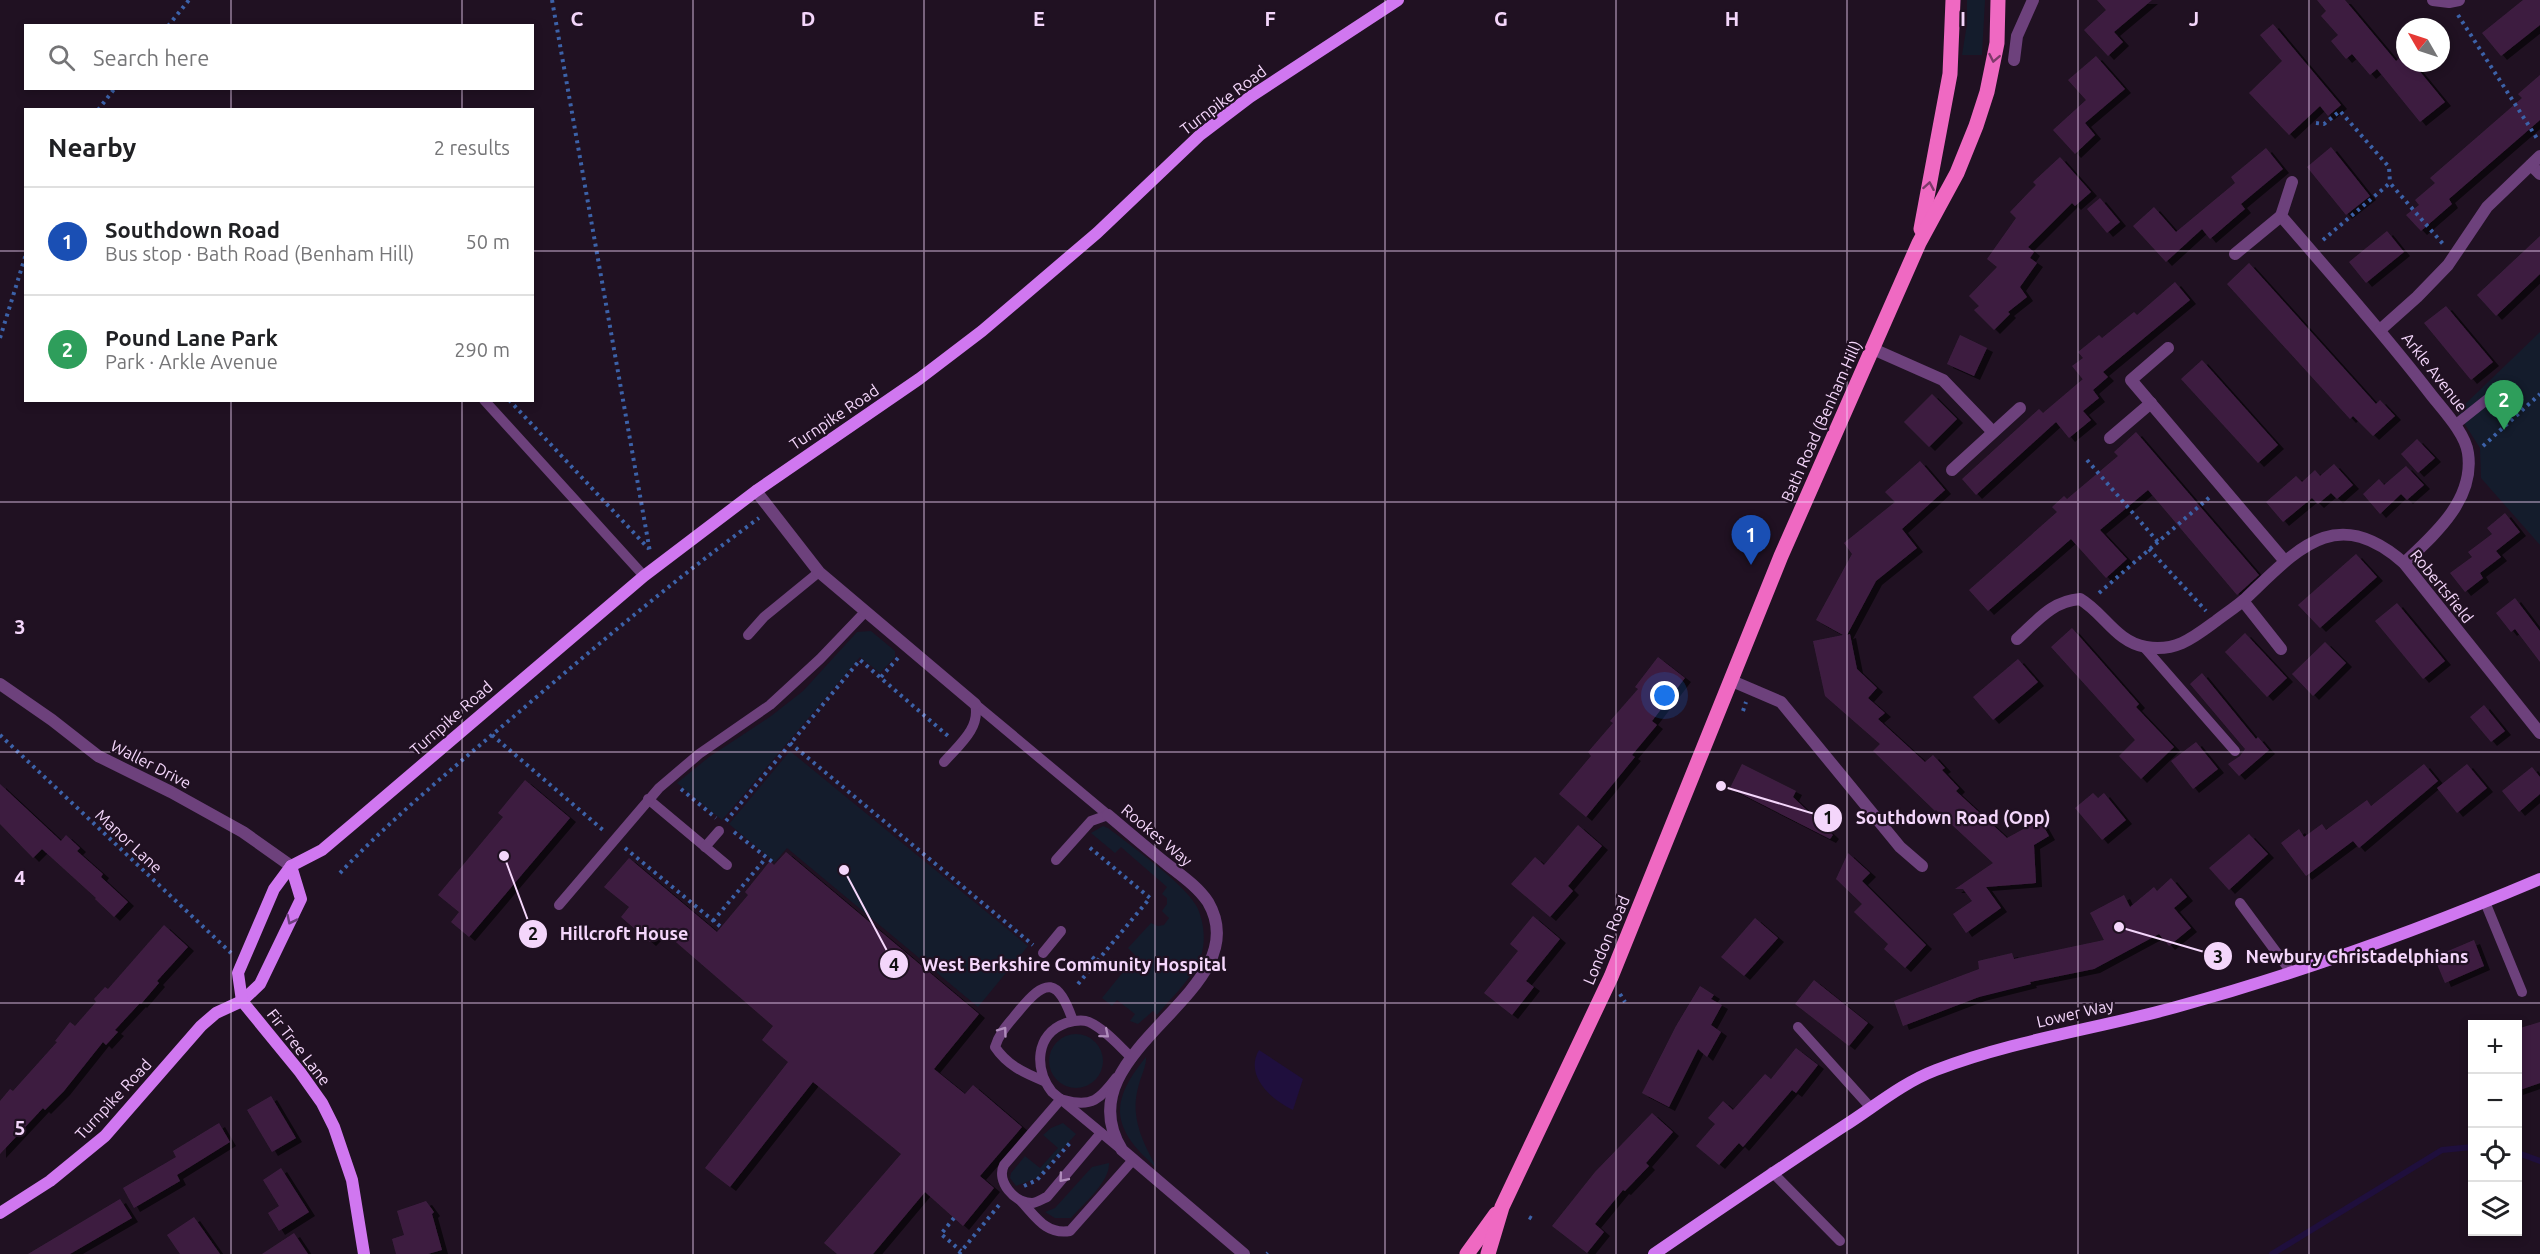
<!DOCTYPE html>
<meta charset="utf-8">
<style>
body{margin:0;font-family:Ubuntu,sans-serif;background:#f6f6f6;color:#202124}
.controls{position:absolute;right:18px;bottom:18px;display:grid;overflow:hidden;border-radius:0px;box-shadow:0 3px 9px #0003}
.controls button{width:54px;height:54px;display:grid;place-items:center;padding:0;border:0;border-bottom:2px solid #e0e0e0;background:#fff;color:#202124;font:30px sans-serif}
.compass{position:absolute;left:2396px;top:18px;width:54px;height:54px;border-radius:50%;background:#fff;box-shadow:0 3px 9px #0003;rotate:309deg}
.you{position:absolute;left:1665px;top:696px;width:21px;height:21px;margin:-15px;border:4px solid #fff;border-radius:50%;background:#1a73e8;box-shadow:0 0 0 9px #1a73e833}
.badge{display:grid;place-items:center;width:39px;height:39px;border-radius:50%;background:#2563eb;color:#fff;font-size:20px;font-weight:700}
.pin{position:absolute;translate:-50% -50px;filter:drop-shadow(0 2px 3px #0008)}
.pin::after{content:'';position:absolute;top:32px;width:21px;height:18px;background:inherit;clip-path:polygon(0 0,100% 0,50% 100%)}
.list{margin:0;padding:0;list-style:none}
h2{display:flex;justify-content:space-between;align-items:center;height:78px;margin:0;padding:0 24px;font-size:26px}
h2 small{font-size:20px;font-weight:400;color:#757577}
.list li{display:grid;grid-template-columns:39px 1fr auto;gap:18px;align-items:center;box-sizing:border-box;height:108px;padding:0 24px;border-top:2px solid #e0e0e0}
.list b{display:block;font-size:22px;white-space:nowrap}
.list p{margin:0;font-size:20px;white-space:nowrap;color:#757577}
.list em{font-size:20px;font-style:normal;color:#757577}
.icon{flex:none;width:33px;height:33px;fill:none;stroke:currentColor;stroke-width:2;stroke-linecap:round;stroke-linejoin:round}
.map{position:relative;flex:none;width:2540px;height:1254px;overflow:hidden}
.search{position:absolute;background:#fff;box-shadow:0 3px 9px #0003;left:24px;top:24px;width:510px;height:66px;display:flex;align-items:center;gap:15px;box-sizing:border-box;padding:0 21px;border-radius:0px;color:#757577;font-size:22px}
.panel{position:absolute;background:#fff;box-shadow:0 3px 9px #0003;left:24px;top:108px;width:510px;height:294px;border-radius:0px}
.map>svg:first-child{display:block}
</style>
<div class="map">
<svg width="2540" height="1254" viewBox="0 0 2540 1254">
<defs>
<filter id="shadow"><feDropShadow dx="6" dy="4" stdDeviation="0" flood-color="#0009"/></filter>
</defs>
<rect width="100%" height="100%" fill="#201122"/>
<g fill="#141c2c">
<polygon points="1967,0 1985,0 1982,55 1962,55 1967,24"/>
<polygon points="2540,332 2540,545 2481,478 2480,448 2457,412"/>
<polygon points="871,631 895,651 895,657 880,673 860,657 722,820 677,783 709,757 771,716 803,691 857,632"/>
<polygon points="790,751 1028,946 978,1007 787,848 775,862 729,824"/>
<path d="M1103,826L1108,828C1130,845 1186,885 1197,907C1204,921 1206,941 1201,956C1193,978 1172,997 1157,1015L1153,1011L1138,1024L1130,1021L1135,1014L1117,1000L1112,1006L1102,998L1136,956L1128,948L1151,923L1158,926L1164,925L1169,918L1162,911L1167,904V898L1162,894L1167,887L1121,847L1115,853L1091,833Z"/>
<circle cx="1076" cy="1061" r="27"/>
<path d="M1146,1057C1147,1065 1140,1078 1138,1088C1130,1117 1143,1143 1157,1168C1112,1129 1108,1103 1146,1057Z"/>
<polygon points="1063,1123 1076,1134 1037,1178 1016,1186 1010,1178 1011,1173 1025,1156 1040,1168 1058,1148 1043,1135 1051,1128"/>
<path d="M1109,1163C1110,1182 1083,1204 1071,1218H1055L1045,1212L1055,1208L1092,1167Z"/>
</g>
<path fill="#1f0f3d" d="M1259,1050L1303,1079L1293,1110C1271,1100 1244,1075 1259,1050Z"/>
<g fill="none" stroke-linecap="round" stroke-linejoin="round">
<g stroke="#1f0f3d" stroke-width="6">
<polyline points="2518,1153 2540,1161"/>
<polyline points="2272,1254 2442,1150 2472,1147"/>
</g>
</g>
<g fill="#3e1f41" filter="url(#shadow)">
<polygon points="2097,0 2152,0 2114,32 2123,42 2108,56 2084,30 2106,10"/>
<polygon points="2317,0 2345,0 2396,61 2405,54 2405,63 2413,63 2445,102 2420,122 2377,69 2370,75 2352,54 2346,59 2331,41 2338,35 2321,16 2326,11"/>
<polygon points="2523,0 2540,0 2540,25 2501,56 2482,33"/>
<polygon points="2273,24 2341,105 2328,116 2320,106 2289,135 2249,93 2282,61 2260,35"/>
<polygon points="2096,56 2125,89 2085,123 2095,135 2075,154 2053,130 2086,100 2068,80"/>
<polygon points="2540,75 2540,120 2449,199 2452,204 2421,231 2406,215 2419,205 2415,200 2435,183 2430,178 2522,98 2518,94"/>
<polygon points="2331,147 2370,196 2346,215 2307,167"/>
<polygon points="2266,148 2283,169 2241,204 2245,209 2210,239 2202,229 2166,262 2133,226 2154,207 2176,232 2235,183 2231,177"/>
<polygon points="2060,157 2091,192 2075,206 2072,203 2028,247 2034,252 2030,258 2037,263 2020,287 2027,297 2008,312 2010,314 1994,330 1974,310 1979,306 1969,296 1997,267 1987,259 2016,218 2010,212 2036,185 2033,182"/>
<polygon points="2100,198 2120,222 2107,233 2087,209"/>
<polygon points="2387,231 2404,252 2366,283 2349,262"/>
<polygon points="2540,236 2540,274 2496,316 2477,295"/>
<polygon points="2249,263 2376,404 2380,400 2395,416 2373,436 2353,416 2350,419 2227,284"/>
<polygon points="2175,282 2190,300 2103,372 2108,377 2093,390 2099,398 2083,411 2091,420 2069,438 2056,422 1976,495 1962,479 2039,409 2043,413 2083,379 2085,382 2072,366 2083,358 2078,352 2099,335 2102,338 2134,312 2137,315"/>
<polygon points="2446,306 2493,362 2471,380 2424,323"/>
<polygon points="1960,335 1987,348 1974,376 1947,364"/>
<polygon points="2202,360 2278,445 2258,463 2181,379"/>
<polygon points="1932,394 1957,419 1929,447 1904,422"/>
<polygon points="2136,432 2259,575 2237,595 2148,490 2100,530 2127,559 2106,578 2071,539 1988,611 1969,590 2057,512 2052,507 2064,496 2067,499 2118,456 2114,452"/>
<polygon points="2417,439 2435,458 2418,473 2401,454"/>
<polygon points="1920,461 1945,490 1902,529 1917,548 1876,581 1847,635 1850,634 1857,669 1877,688 1868,698 1885,713 1878,719 1925,762 1933,755 1945,768 1942,770 1959,788 1956,791 2007,838 2040,820 2049,836 2034,845 2036,883 1986,887 2001,908 1966,933 1953,914 1972,901 1963,889 1955,889 1993,863 1936,810 1935,811 1873,751 1880,744 1825,696 1813,641 1843,635 1816,620 1852,554 1844,543 1895,502 1885,492"/>
<polygon points="2334,464 2353,485 2337,499 2331,493 2318,504 2312,498 2283,522 2266,502 2296,476 2302,482 2315,470 2320,476"/>
<polygon points="2406,466 2424,485 2407,500 2401,494 2380,514 2363,494 2379,479 2384,485"/>
<polygon points="2505,513 2520,532 2496,551 2501,557 2480,573 2483,578 2465,592 2450,573 2472,557 2468,552 2492,534 2487,528"/>
<polygon points="2356,554 2377,577 2320,628 2298,605"/>
<polygon points="2515,598 2540,631 2540,662 2515,629 2511,632 2496,613"/>
<polygon points="2397,603 2445,661 2423,679 2375,621"/>
<polygon points="2072,628 2139,704 2136,707 2174,747 2141,779 2119,756 2135,740 2051,647"/>
<polygon points="2245,633 2287,678 2267,697 2225,652"/>
<polygon points="2325,642 2346,663 2313,696 2292,674"/>
<polygon points="1658,657 1685,678 1652,721 1657,725 1632,755 1635,757 1586,817 1559,794 1591,756 1588,752 1613,723 1610,721 1638,689 1635,687"/>
<polygon points="2018,659 2038,682 1993,720 1973,697"/>
<polygon points="2202,673 2256,739 2258,737 2269,750 2239,776 2228,764 2240,756 2245,749 2190,684"/>
<polygon points="2484,705 2505,731 2491,742 2470,717"/>
<polygon points="2196,742 2218,769 2193,789 2171,761"/>
<polygon points="1742,764 1796,791 1793,797 1833,835 1830,839 1730,788"/>
<polygon points="2424,764 2438,781 2359,848 2353,841 2306,876 2281,843 2299,829 2304,837 2322,824 2326,830 2367,800 2371,806"/>
<polygon points="2467,764 2487,788 2457,813 2437,788"/>
<polygon points="2532,767 2540,777 2540,794 2519,812 2502,791"/>
<polygon points="525,780 570,818 469,937 451,922 459,912 438,895 503,817 498,813"/>
<polygon points="0,784 61,841 66,835 80,848 77,851 103,874 101,877 128,902 114,917 95,899 96,898 42,849 33,858 0,824"/>
<polygon points="2093,793 2098,798 2104,793 2126,820 2102,840 2075,808"/>
<polygon points="1578,825 1602,846 1568,886 1573,891 1550,917 1511,884 1535,857 1544,865"/>
<polygon points="2249,834 2268,854 2229,890 2209,868"/>
<polygon points="786,852 979,1014 934,1069 965,1094 973,1085 1022,1127 980,1176 994,1188 963,1226 925,1192 873,1254 837,1254 824,1243 901,1154 813,1082 730,1187 705,1168 788,1062 762,1040 773,1026 662,930 650,942 621,917 629,907 604,887 629,858 717,932 748,895 745,892 770,861 774,865"/>
<polygon points="1848,853 1870,873 1862,881 1926,945 1905,968 1884,949 1888,944 1854,912 1862,904 1836,879"/>
<polygon points="2171,878 2187,897 2174,908 2191,928 2169,946 2159,934 2094,969 2030,982 2031,984 1979,997 1903,1026 1894,1001 1979,969 1978,961 2012,953 2014,959 2104,940 2090,913 2124,895 2130,907 2154,887 2157,891"/>
<polygon points="1533,916 1560,939 1526,981 1534,987 1512,1015 1484,993 1518,951 1510,944"/>
<polygon points="1755,918 1778,938 1744,976 1721,957"/>
<polygon points="164,925 188,947 157,981 159,983 141,1004 140,1003 115,1030 118,1032 106,1045 103,1042 64,1091 45,1110 43,1108 0,1154 0,1101 10,1089 13,1091 57,1042 55,1041 70,1022 75,1026 96,1002 94,999 105,987 108,989"/>
<polygon points="2474,940 2484,966 2445,983 2434,957"/>
<polygon points="1814,980 1868,1023 1849,1046 1795,1004"/>
<polygon points="1700,986 1714,995 1711,999 1722,1005 1711,1025 1721,1032 1707,1057 1698,1049 1669,1107 1642,1093 1676,1026"/>
<polygon points="2540,1022 2540,1083 2517,1091 2517,1029"/>
<polygon points="1796,1048 1818,1065 1796,1093 1792,1090 1743,1147 1739,1143 1719,1165 1696,1146 1715,1124 1708,1118 1723,1101 1733,1110 1765,1074 1771,1079"/>
<polygon points="271,1096 296,1138 272,1152 247,1110"/>
<polygon points="1652,1113 1673,1132 1646,1163 1649,1166 1625,1191 1623,1190 1595,1224 1604,1232 1587,1253 1552,1226 1595,1172"/>
<polygon points="219,1123 230,1142 177,1175 180,1181 134,1208 123,1188 176,1157 173,1151"/>
<polygon points="281,1168 309,1212 279,1231 268,1213 279,1206 263,1180"/>
<polygon points="120,1199 132,1218 70,1254 28,1254"/>
<polygon points="426,1201 434,1212 432,1214 442,1250 428,1254 396,1254 392,1239 404,1235 397,1211"/>
<polygon points="194,1217 220,1254 180,1254 167,1235"/>
<polygon points="294,1233 308,1254 262,1254"/>
</g>
<g fill="none" stroke-linecap="round" stroke-linejoin="round">
<g stroke="#3c62a9" stroke-width="4" stroke-dasharray="3 4.5" stroke-linecap="butt">
<polyline points="552,0 650,552"/>
<polyline points="2458,15 2538,140"/>
<polyline points="168,26 189,0"/>
<polyline points="98,110 115,88"/>
<polyline points="2316,123 2324,124 2340,111 2389,167 2390,183"/>
<polyline points="2323,240 2390,183 2443,244"/>
<polyline points="0,338 26,254"/>
<polyline points="509,400 649,549"/>
<polyline points="2483,446 2540,394"/>
<polyline points="2087,460 2158,542"/>
<polyline points="2149,549 2206,611"/>
<polyline points="2099,593 2211,496"/>
<polyline points="881,677 898,658"/>
<polyline points="1743,711 1746,702"/>
<polyline points="0,735 231,953"/>
<polyline points="492,735 603,830"/>
<polyline points="790,743 1033,945"/>
<polyline points="681,789 716,818"/>
<polyline points="726,821 860,660 948,736"/>
<polyline points="734,832 775,864"/>
<polyline points="625,848 721,927"/>
<path d="M340,873C395,815 458,764 519,712C597,645 675,579 759,518"/>
<polyline points="713,921 766,858"/>
<polyline points="1092,957 1097,961"/>
<polyline points="1078,984 1150,898 1089,847 1088,849"/>
<polyline points="1620,994 1625,1002"/>
<polyline points="1024,1186 1037,1180 1070,1143"/>
<polyline points="1529,1217 1534,1220"/>
<polyline points="954,1218 941,1234 961,1251"/>
<polyline points="959,1254 1000,1204"/>
<polyline points="1267,1254 1268,1253"/>
</g>
<g stroke="#6d417c" stroke-width="10">
<polyline points="484,400 644,576"/>
<polyline points="2455,425 2499,390"/>
<polyline points="748,635 764,617 819,572"/>
<polyline points="2144,647 2235,751"/>
<polyline points="975,704 1108,815"/>
<path d="M944,762C959,745 981,728 975,704"/>
<polyline points="648,799 727,865"/>
<polyline points="705,847 719,831"/>
<polyline points="1056,860 1091,821 1108,815"/>
<polyline points="2485,902 2522,992"/>
<polyline points="2240,903 2291,972"/>
<polyline points="559,905 659,788 699,754 770,705 820,659 865,612"/>
<polyline points="1043,953 1061,931"/>
<polyline points="1798,1027 1871,1108"/>
<path d="M1044,1081C1024,1073 1007,1065 995,1047C999,1033 1009,1023 1018,1012C1046,977 1058,978 1073,1021"/>
<path d="M1061,1099L1004,1165C996,1181 1014,1203 1032,1203C1037,1203 1042,1199 1047,1197L1101,1133"/>
<path d="M1064,1100C1092,1108 1100,1099 1116,1078"/>
<path d="M1122,1150L1052,1092C1034,1069 1035,1034 1066,1023C1073,1021 1082,1019 1089,1022C1105,1029 1120,1047 1132,1058"/>
<polyline points="1772,1172 1840,1241"/>
<path d="M1021,1201C1036,1217 1046,1235 1070,1231L1133,1160"/>
</g>
<g stroke="#6d417c" stroke-width="12">
<polyline points="2433,0 2449,2 2459,0"/>
<polyline points="2014,60 2017,36 2033,0"/>
<polyline points="2531,165 2540,174"/>
<path d="M2292,182L2281,216C2331,274 2382,331 2429,392C2441,408 2465,432 2468,453C2475,500 2434,535 2404,563"/>
<polyline points="2235,254 2281,216"/>
<polyline points="2380,330 2417,297 2448,265 2487,207 2540,156"/>
<polyline points="2168,348 2131,380 2284,560"/>
<polyline points="1873,349 1943,380 1993,432"/>
<polyline points="2110,438 2151,403"/>
<polyline points="1952,470 2020,408"/>
<polyline points="756,491 819,572 975,704"/>
<polyline points="2243,601 2281,649"/>
<path d="M2017,639C2037,621 2052,601 2080,599C2104,613 2116,642 2146,647C2176,652 2193,638 2216,621C2225,614 2236,607 2245,599C2296,551 2335,502 2404,563L2540,733"/>
<polyline points="1732,681 1781,702 1900,847 1922,866"/>
<polyline points="0,684 52,720 98,756 171,792 243,832 291,866"/>
<path d="M1108,815C1128,832 1148,849 1168,865C1182,876 1198,887 1208,902C1261,993 1060,1050 1122,1150L1244,1254"/>
</g>
<g stroke="#d077f0" stroke-width="12">
<polyline points="0,1213 50,1181 105,1136 201,1026 216,1013 242,1001 260,984 301,899 291,866"/>
<polyline points="364,1254 352,1180 334,1127 322,1103 300,1072 242,1001 238,973 274,889 291,866 322,850 354,823 644,576 756,491 919,379 982,331 1097,233 1200,135 1250,97 1398,0"/>
<path d="M1654,1254C1717,1211 1780,1168 1844,1126C1874,1107 1902,1083 1936,1070C2014,1040 2096,1029 2176,1007C2300,973 2422,929 2540,879"/>
</g>
<g stroke="#ef69c2" stroke-width="15">
<polyline points="1921,229 1950,74 1953,0"/>
<polyline points="1467,1254 1496,1214"/>
<polyline points="1488,1254 1502,1207 1611,977 1781,556 1919,243 1957,173 1976,126 1987,92 1997,43 1998,0"/>
</g>
</g>
<defs><path id="oneway-chevron" d="M-2-3.5L2.5 0L-2 3.5" fill="none" stroke-width="1.6" stroke-linecap="round" stroke-linejoin="round" transform="scale(1.5)"/></defs>
<g stroke="#7d396a">
<use href="#oneway-chevron" transform="translate(1994 58) rotate(101)"/>
<use href="#oneway-chevron" transform="translate(1929 186) rotate(-80)"/>
</g>
<use stroke="#6f3f7f" href="#oneway-chevron" transform="translate(291 920) rotate(116)"/>
<g stroke="#b08cbc">
<use href="#oneway-chevron" transform="translate(1003 1031) rotate(-54)"/>
<use href="#oneway-chevron" transform="translate(1105 1034) rotate(40)"/>
<use href="#oneway-chevron" transform="translate(1063 1178) rotate(130)"/>
</g>
<path fill="none" stroke="#f4d6fb" stroke-width="1.5" stroke-opacity="0.55" d="M231,0V26M462,0V26M693,0V1254M924,0V1254M1155,0V1254M1385,0V1254M1616,0V1254M1847,0V1254M2078,0V1254M2309,0V1254M231,88V110M462,88V110M0,251H26M532,251H2540M231,400V1254M462,400V1254M0,502H2540M0,752H2540M0,1003H2540"/>
<g text-anchor="middle" dominant-baseline="central" stroke-width="4.5" stroke-linejoin="round" paint-order="stroke">
<g font-size="16" fill="#f4d6fb" stroke="#201122">
<text transform="translate(1223 100) rotate(-37)">Turnpike Road</text>
<text transform="translate(2435 372) rotate(52)">Arkle Avenue</text>
<text transform="translate(834 417) rotate(-34)">Turnpike Road</text>
<text transform="translate(1821 421) rotate(-66)">Bath Road (Benham Hill)</text>
<text transform="translate(2442 586) rotate(51)">Robertsfield</text>
<text transform="translate(451 718) rotate(-41)">Turnpike Road</text>
<text transform="translate(151 764) rotate(27)">Waller Drive</text>
<text transform="translate(1157 835) rotate(40)">Rookes Way</text>
<text transform="translate(129 841) rotate(43)">Manor Lane</text>
<text transform="translate(1606 940) rotate(-67)">London Road</text>
<text transform="translate(2075 1013) rotate(-13)">Lower Way</text>
<text transform="translate(299 1047) rotate(52)">Fir Tree Lane</text>
<text transform="translate(113 1099) rotate(-47)">Turnpike Road</text>
</g>
</g>
<g font-size="20" text-anchor="middle" font-weight="bold" fill="#f4d6fb" stroke="#201122" stroke-width="4.5" stroke-linejoin="round" paint-order="stroke">
<text x="577" y="26">C</text>
<text x="808" y="26">D</text>
<text x="1039" y="26">E</text>
<text x="1270" y="26">F</text>
<text x="1501" y="26">G</text>
<text x="1732" y="26">H</text>
<text x="1963" y="26">I</text>
<text x="2194" y="26">J</text>
<text x="20" y="634">3</text>
<text x="20" y="885">4</text>
<text x="20" y="1135">5</text>
</g>
<path fill="none" stroke="#f4d6fb" stroke-width="2" d="M1721 786L1828 818M504 856L533 934M2119 927L2218 956M844 870L894 964"/>
<g fill="#f4d6fb" stroke="#201122" stroke-width="2">
<circle cx="1721" cy="786" r="6"/>
<circle cx="504" cy="856" r="6"/>
<circle cx="2119" cy="927" r="6"/>
<circle cx="844" cy="870" r="6"/>
<circle cx="1828" cy="818" r="15"/>
<circle cx="533" cy="934" r="15"/>
<circle cx="2218" cy="956" r="15"/>
<circle cx="894" cy="964" r="15"/>
</g>
<g font-size="18" text-anchor="middle" font-weight="bold" fill="#111">
<text x="1828" y="824">1</text>
<text x="533" y="940">2</text>
<text x="2218" y="963">3</text>
<text x="894" y="971">4</text>
</g>
<g font-size="18" text-anchor="middle" font-weight="bold" fill="#f4d6fb" stroke="#201122" stroke-width="4.5" stroke-linejoin="round" paint-order="stroke">
<text x="1953" y="824">Southdown Road (Opp)</text>
<text x="624" y="940">Hillcroft House</text>
<text x="2357" y="963">Newbury Christadelphians</text>
<text x="1074" y="971">West Berkshire Community Hospital</text>
</g>
</svg>
<div class="controls">
<button>+</button>
<button>−</button>
<button><svg class="icon" aria-label="locate" viewBox="0 0 24 24"><circle cx="12" cy="12" r="6"/><path d="M12 2v4M12 18v4M2 12h4M18 12h4"/></svg></button>
<button><svg class="icon" aria-label="layers" viewBox="0 0 24 24"><path d="M12 4l9 5-9 5-9-5zM3 14l9 5 9-5"/></svg></button>
</div>
<svg class="compass" viewBox="-18 -18 36 36"><path d="M0-13l5 13h-10z" fill="#e53935"/><path d="M0 13l5-13h-10z" fill="#757577"/></svg>
<div class="you"></div>
<div class="pin badge" style="left:1751px;top:565px;background:#1a4fb4">1</div>
<div class="pin badge" style="left:2504px;top:430px;background:#2e9e5b">2</div>
<div class="search"><svg class="icon" aria-label="search" viewBox="0 0 24 24"><circle cx="10" cy="10" r="6"/><path d="M15 15l6 6"/></svg>Search here</div>
<section class="panel">
<h2>Nearby<small>2 results</small></h2>
<ul class="list">
<li><span class="badge" style="background:#1a4fb4">1</span><div><b>Southdown Road</b><p>Bus stop · Bath Road (Benham Hill)</p></div><em>50 m</em></li>
<li><span class="badge" style="background:#2e9e5b">2</span><div><b>Pound Lane Park</b><p>Park · Arkle Avenue</p></div><em>290 m</em></li>
</ul>
</section>
</div>
